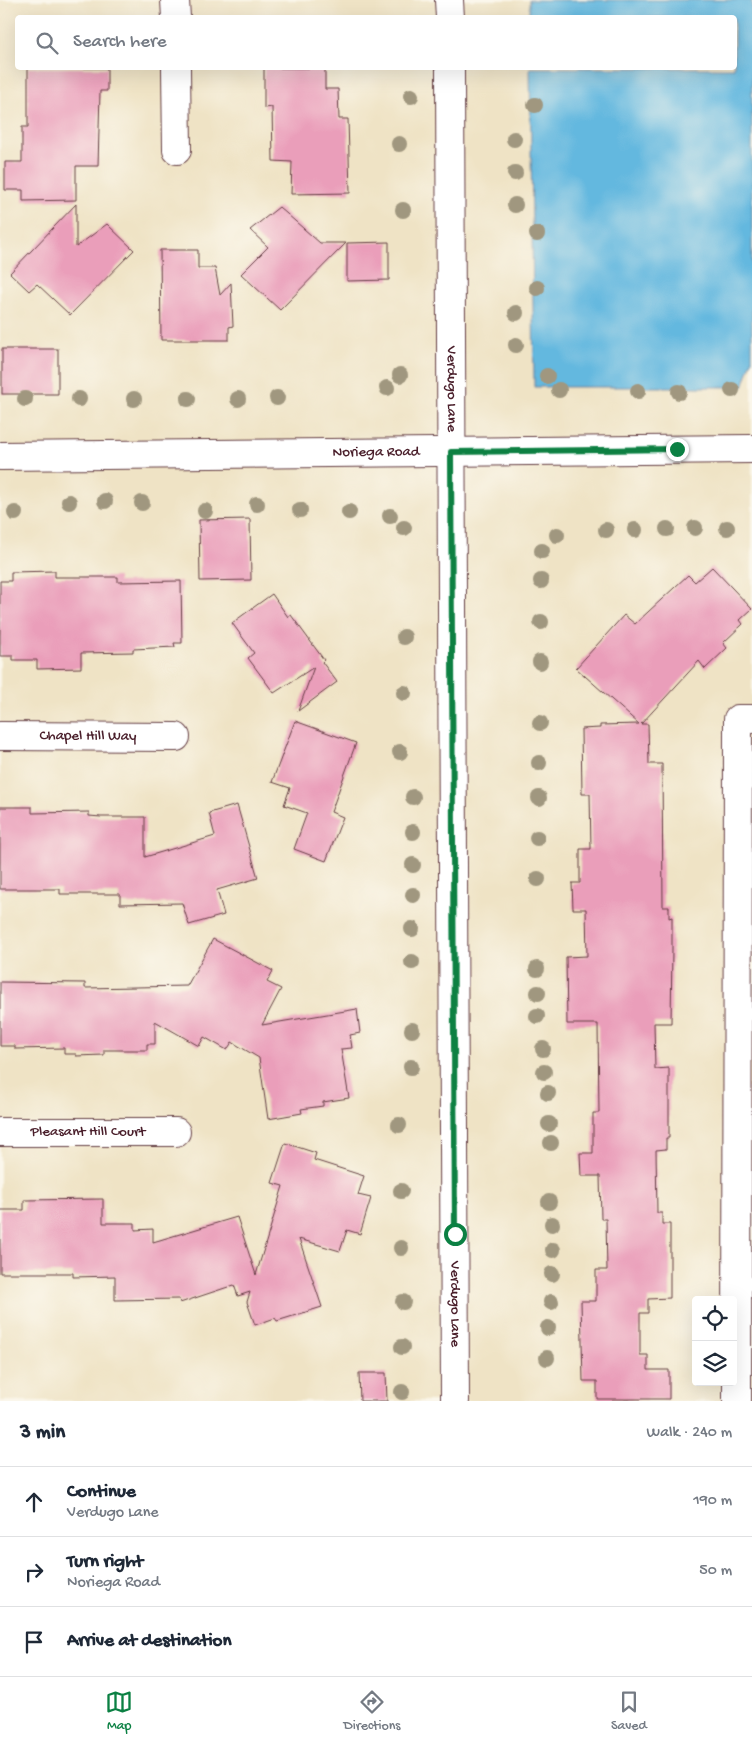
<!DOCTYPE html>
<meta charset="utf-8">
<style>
body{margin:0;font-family:"Gochi Hand",sans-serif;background:#f2f2f3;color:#1f2937}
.controls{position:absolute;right:15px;bottom:15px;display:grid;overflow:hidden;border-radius:5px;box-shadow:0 5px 20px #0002}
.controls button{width:45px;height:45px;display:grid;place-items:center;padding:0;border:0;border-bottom:1px solid #e0e1e3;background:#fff;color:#1f2937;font:25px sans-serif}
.stop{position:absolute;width:15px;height:15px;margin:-11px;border:4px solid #0b8043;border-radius:50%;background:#fff}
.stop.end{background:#0b8043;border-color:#fff;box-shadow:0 1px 5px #0008}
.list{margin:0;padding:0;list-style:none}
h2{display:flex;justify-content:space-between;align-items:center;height:65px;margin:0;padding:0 20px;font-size:21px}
h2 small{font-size:16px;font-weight:400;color:#747a83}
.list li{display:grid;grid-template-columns:32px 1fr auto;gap:15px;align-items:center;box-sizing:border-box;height:70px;padding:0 20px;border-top:1px solid #e0e1e3}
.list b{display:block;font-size:19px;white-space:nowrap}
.list p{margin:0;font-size:16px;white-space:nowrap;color:#747a83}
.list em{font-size:16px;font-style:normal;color:#747a83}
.icon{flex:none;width:28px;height:28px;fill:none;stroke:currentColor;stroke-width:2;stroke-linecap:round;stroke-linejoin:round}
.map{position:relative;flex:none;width:752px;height:1401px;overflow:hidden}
.search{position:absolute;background:#fff;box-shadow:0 5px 20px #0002;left:15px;right:15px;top:15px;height:55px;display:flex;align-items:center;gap:12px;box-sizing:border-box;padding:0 18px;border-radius:5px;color:#747a83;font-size:19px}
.sheet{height:275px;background:#fff}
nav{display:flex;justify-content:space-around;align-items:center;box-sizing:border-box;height:70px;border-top:1px solid #e0e1e3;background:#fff;font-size:14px;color:#747a83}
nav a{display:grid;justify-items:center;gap:2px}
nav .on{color:#0b8043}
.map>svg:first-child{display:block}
</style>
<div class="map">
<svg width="752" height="1401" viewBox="0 0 752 1401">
<rect width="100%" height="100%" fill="#fbf7ec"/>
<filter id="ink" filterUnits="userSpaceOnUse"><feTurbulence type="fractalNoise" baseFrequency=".02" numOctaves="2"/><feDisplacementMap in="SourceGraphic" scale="10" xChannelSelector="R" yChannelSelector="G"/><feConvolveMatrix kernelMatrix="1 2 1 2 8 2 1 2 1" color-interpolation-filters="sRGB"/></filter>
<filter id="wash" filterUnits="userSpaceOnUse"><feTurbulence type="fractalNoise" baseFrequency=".0096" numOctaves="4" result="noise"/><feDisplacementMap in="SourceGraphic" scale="20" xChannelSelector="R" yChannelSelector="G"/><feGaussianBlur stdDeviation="1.12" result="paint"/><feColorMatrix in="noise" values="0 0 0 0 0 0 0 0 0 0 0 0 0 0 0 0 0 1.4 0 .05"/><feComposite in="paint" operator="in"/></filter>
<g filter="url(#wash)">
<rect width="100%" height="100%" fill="#efe3c5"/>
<polygon fill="#63b8df" stroke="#566c85" points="529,0 752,0 752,360 743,387 534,387 530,68 734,68 734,18 529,17"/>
<g id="blocks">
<g fill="#ea9eba">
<polygon points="28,68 107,68 107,91 100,91 98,166 76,166 76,200 23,201 23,190 5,190 5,162 22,162 22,127 28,127"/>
<polygon points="264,68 325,68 325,89 338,89 339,119 348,119 350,193 291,194 292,162 273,161 272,107 264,108"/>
<polygon points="76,204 76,247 107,224 134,250 70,315 37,284 29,291 10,273"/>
<polygon points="279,207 320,243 346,243 280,310 241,274 268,247 250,230"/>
<polygon points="389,242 389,280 347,281 347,243"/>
<polygon points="160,250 198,250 198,268 215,268 220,295 231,283 233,326 229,327 229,340 161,340"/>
<rect x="2" y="349" width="56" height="45"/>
<polygon points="250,519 251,580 200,581 199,520"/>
<polygon points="712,567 752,609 740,620 743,624 723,643 727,648 705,669 699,661 641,724 648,724 649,764 662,764 663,907 669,907 669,918 672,917 672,948 671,1023 654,1023 655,1069 669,1068 669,1138 666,1138 666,1149 656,1150 657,1213 662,1213 662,1224 670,1224 670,1298 648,1299 648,1313 640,1313 640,1355 648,1355 648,1370 669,1370 669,1399 597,1399 597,1381 583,1381 581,1301 596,1301 596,1270 607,1270 606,1219 601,1219 600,1176 581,1176 580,1153 593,1153 593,1113 599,1113 598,1024 567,1024 566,957 587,956 586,909 573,909 572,883 580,883 580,849 591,849 590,794 582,794 581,729 600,728 600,725 639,724 576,668 624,615 635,624 688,575 695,582"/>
<polygon points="55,571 55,577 118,577 118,582 181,581 182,643 174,643 175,647 133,649 133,652 81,653 81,668 37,669 37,660 13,660 13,656 0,656 0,581 11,581 11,572"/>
<polygon points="272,594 288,617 291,615 324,660 322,662 337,682 298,711 314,667 274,693 248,658 254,653 232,623"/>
<polygon points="295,721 356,743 331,812 343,817 326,861 294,849 307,813 284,805 290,788 272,782"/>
<polygon points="237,805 258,878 217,890 224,915 189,925 182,903 120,904 120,894 60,894 60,889 0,889 0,807 32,807 32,813 89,812 89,816 101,817 145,817 145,857 215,836 209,813"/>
<polygon points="213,939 273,971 267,982 281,989 262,1025 357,1009 360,1033 350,1035 352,1048 341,1049 349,1098 323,1102 323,1106 301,1109 302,1113 268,1119 259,1058 232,1042 227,1050 204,1037 199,1046 155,1021 155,1044 147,1044 147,1050 104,1050 104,1055 76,1056 76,1054 64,1054 64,1048 15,1049 15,1046 0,1046 0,982 85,983 85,988 187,986"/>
<polygon points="285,1143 316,1153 314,1160 364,1176 358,1195 371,1198 360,1234 347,1230 340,1251 299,1239 322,1307 277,1321 275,1318 255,1325 247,1302 250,1292 238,1296 234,1285 180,1303 179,1299 115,1300 115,1276 73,1277 73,1273 0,1273 0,1210 24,1210 24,1200 103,1199 103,1223 135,1223 135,1230 153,1229 153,1242 237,1217 256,1275 283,1186 272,1183"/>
<polygon points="359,1373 386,1373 387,1401 360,1401"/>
</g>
</g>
</g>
<g filter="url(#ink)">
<use href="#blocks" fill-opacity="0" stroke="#633c42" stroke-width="1"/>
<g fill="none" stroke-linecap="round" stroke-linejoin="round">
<defs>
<g id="minor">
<polyline points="175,0 176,18"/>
<polyline points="449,0 450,18"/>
<polyline points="176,68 177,150"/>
<path id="s1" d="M450,68L455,1401"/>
<path id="s2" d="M0,456L752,449"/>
<path id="s3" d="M0,736L176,737"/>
<path id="s4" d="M0,1132H176"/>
<polyline points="737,1401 738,719 752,719"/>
</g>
</defs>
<use href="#minor" stroke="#633c42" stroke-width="30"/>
<use href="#minor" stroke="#fff" stroke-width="28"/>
</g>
<g fill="#a0977f">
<circle cx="411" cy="96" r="8"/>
<circle cx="535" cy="105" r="8"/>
<circle cx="514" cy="139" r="8"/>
<circle cx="399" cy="144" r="8"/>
<circle cx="515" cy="173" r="8"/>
<circle cx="515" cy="205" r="8"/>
<circle cx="403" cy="210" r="8"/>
<circle cx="537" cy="234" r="8"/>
<circle cx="537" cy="288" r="8"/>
<circle cx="516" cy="313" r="8"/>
<circle cx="516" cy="345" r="8"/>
<circle cx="400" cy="375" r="8"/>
<circle cx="547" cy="376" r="8"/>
<circle cx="387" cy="388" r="8"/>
<circle cx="559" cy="390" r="8"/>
<circle cx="732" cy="390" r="8"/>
<circle cx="638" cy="391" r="8"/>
<circle cx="679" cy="392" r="8"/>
<circle cx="277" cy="398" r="8"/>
<circle cx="25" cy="399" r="8"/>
<circle cx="79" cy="399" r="8"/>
<circle cx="134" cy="399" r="8"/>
<circle cx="188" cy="399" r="8"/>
<circle cx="238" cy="399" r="8"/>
<circle cx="105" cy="501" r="8"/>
<circle cx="69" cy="502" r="8"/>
<circle cx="142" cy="503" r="8"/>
<circle cx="257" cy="504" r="8"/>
<circle cx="300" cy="510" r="8"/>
<circle cx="205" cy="511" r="8"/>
<circle cx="349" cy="512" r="8"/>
<circle cx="15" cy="513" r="8"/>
<circle cx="390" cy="516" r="8"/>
<circle cx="404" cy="528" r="8"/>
<circle cx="695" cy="528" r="8"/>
<circle cx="727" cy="528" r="8"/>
<circle cx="667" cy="529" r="8"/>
<circle cx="606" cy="530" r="8"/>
<circle cx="635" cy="530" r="8"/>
<circle cx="557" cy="535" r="8"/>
<circle cx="542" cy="551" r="8"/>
<circle cx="541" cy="581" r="8"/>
<circle cx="541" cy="622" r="8"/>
<circle cx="404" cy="637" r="8"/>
<circle cx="540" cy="662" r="8"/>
<circle cx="404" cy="693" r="8"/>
<circle cx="540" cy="723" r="8"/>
<circle cx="400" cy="752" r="8"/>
<circle cx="539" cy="763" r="8"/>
<circle cx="413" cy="797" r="8"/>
<circle cx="539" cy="798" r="8"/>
<circle cx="413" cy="832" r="8"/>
<circle cx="537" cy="838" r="8"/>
<circle cx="413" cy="865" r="8"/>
<circle cx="538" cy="879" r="8"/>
<circle cx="413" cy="895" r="8"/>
<circle cx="412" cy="929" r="8"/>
<circle cx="412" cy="962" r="8"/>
<circle cx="537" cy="969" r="8"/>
<circle cx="538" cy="993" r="8"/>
<circle cx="537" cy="1016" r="8"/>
<circle cx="412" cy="1030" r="8"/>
<circle cx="543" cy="1049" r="8"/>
<circle cx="411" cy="1067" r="8"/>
<circle cx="544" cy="1072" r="8"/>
<circle cx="548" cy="1093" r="8"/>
<circle cx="549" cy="1124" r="8"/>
<circle cx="399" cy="1125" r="8"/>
<circle cx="551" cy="1143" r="8"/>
<circle cx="401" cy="1191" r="8"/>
<circle cx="549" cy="1202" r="8"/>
<circle cx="552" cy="1224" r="8"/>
<circle cx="401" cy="1248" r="8"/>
<circle cx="553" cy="1250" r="8"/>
<circle cx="552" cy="1274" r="8"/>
<circle cx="403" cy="1302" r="8"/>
<circle cx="551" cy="1302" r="8"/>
<circle cx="548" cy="1328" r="8"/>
<circle cx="402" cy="1347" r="8"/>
<circle cx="547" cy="1358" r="8"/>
<circle cx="402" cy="1392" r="8"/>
</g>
</g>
<g fill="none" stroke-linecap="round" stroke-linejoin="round" filter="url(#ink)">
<polyline stroke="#0b8043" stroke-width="6" points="455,1234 451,452 677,449"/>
</g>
<g text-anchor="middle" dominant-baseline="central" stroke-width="5" stroke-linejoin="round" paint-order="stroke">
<g font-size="15" fill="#4a1f2b" stroke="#fbf7ec">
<text stroke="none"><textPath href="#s1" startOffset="321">Verdugo Lane</textPath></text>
<text stroke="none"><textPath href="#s2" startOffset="376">Noriega Road</textPath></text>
<text stroke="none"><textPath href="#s3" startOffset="88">Chapel Hill Way</textPath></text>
<text stroke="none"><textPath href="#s4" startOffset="88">Pleasant Hill Court</textPath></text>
<text stroke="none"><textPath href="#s1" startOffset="1236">Verdugo Lane</textPath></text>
</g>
</g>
</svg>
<div class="controls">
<button><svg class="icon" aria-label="locate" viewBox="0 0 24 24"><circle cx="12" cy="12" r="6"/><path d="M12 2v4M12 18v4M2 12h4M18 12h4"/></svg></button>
<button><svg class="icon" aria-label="layers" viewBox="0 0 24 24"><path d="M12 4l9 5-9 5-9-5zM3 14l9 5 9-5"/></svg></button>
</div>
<div class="stop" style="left:455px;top:1234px"></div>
<div class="stop end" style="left:677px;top:449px"></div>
<div class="search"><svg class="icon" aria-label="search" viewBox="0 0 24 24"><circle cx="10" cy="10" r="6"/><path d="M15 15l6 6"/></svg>Search here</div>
</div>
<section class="sheet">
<h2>3 min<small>Walk · 240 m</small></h2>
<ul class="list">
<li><svg class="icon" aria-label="ahead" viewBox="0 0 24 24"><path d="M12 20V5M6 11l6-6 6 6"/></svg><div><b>Continue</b><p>Verdugo Lane</p></div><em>190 m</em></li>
<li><svg class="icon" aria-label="right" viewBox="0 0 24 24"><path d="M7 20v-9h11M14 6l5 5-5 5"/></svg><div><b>Turn right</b><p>Noriega Road</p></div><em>50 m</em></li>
<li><svg class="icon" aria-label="arrive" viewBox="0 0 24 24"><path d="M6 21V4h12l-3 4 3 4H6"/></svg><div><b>Arrive at destination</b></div></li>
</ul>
</section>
<nav>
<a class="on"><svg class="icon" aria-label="map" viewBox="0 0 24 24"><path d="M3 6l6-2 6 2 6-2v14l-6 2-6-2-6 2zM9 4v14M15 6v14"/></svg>Map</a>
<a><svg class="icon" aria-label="directions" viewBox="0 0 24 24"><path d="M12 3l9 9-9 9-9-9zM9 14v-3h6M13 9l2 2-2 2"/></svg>Directions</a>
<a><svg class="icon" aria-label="saved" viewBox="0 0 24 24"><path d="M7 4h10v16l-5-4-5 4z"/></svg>Saved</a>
</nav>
